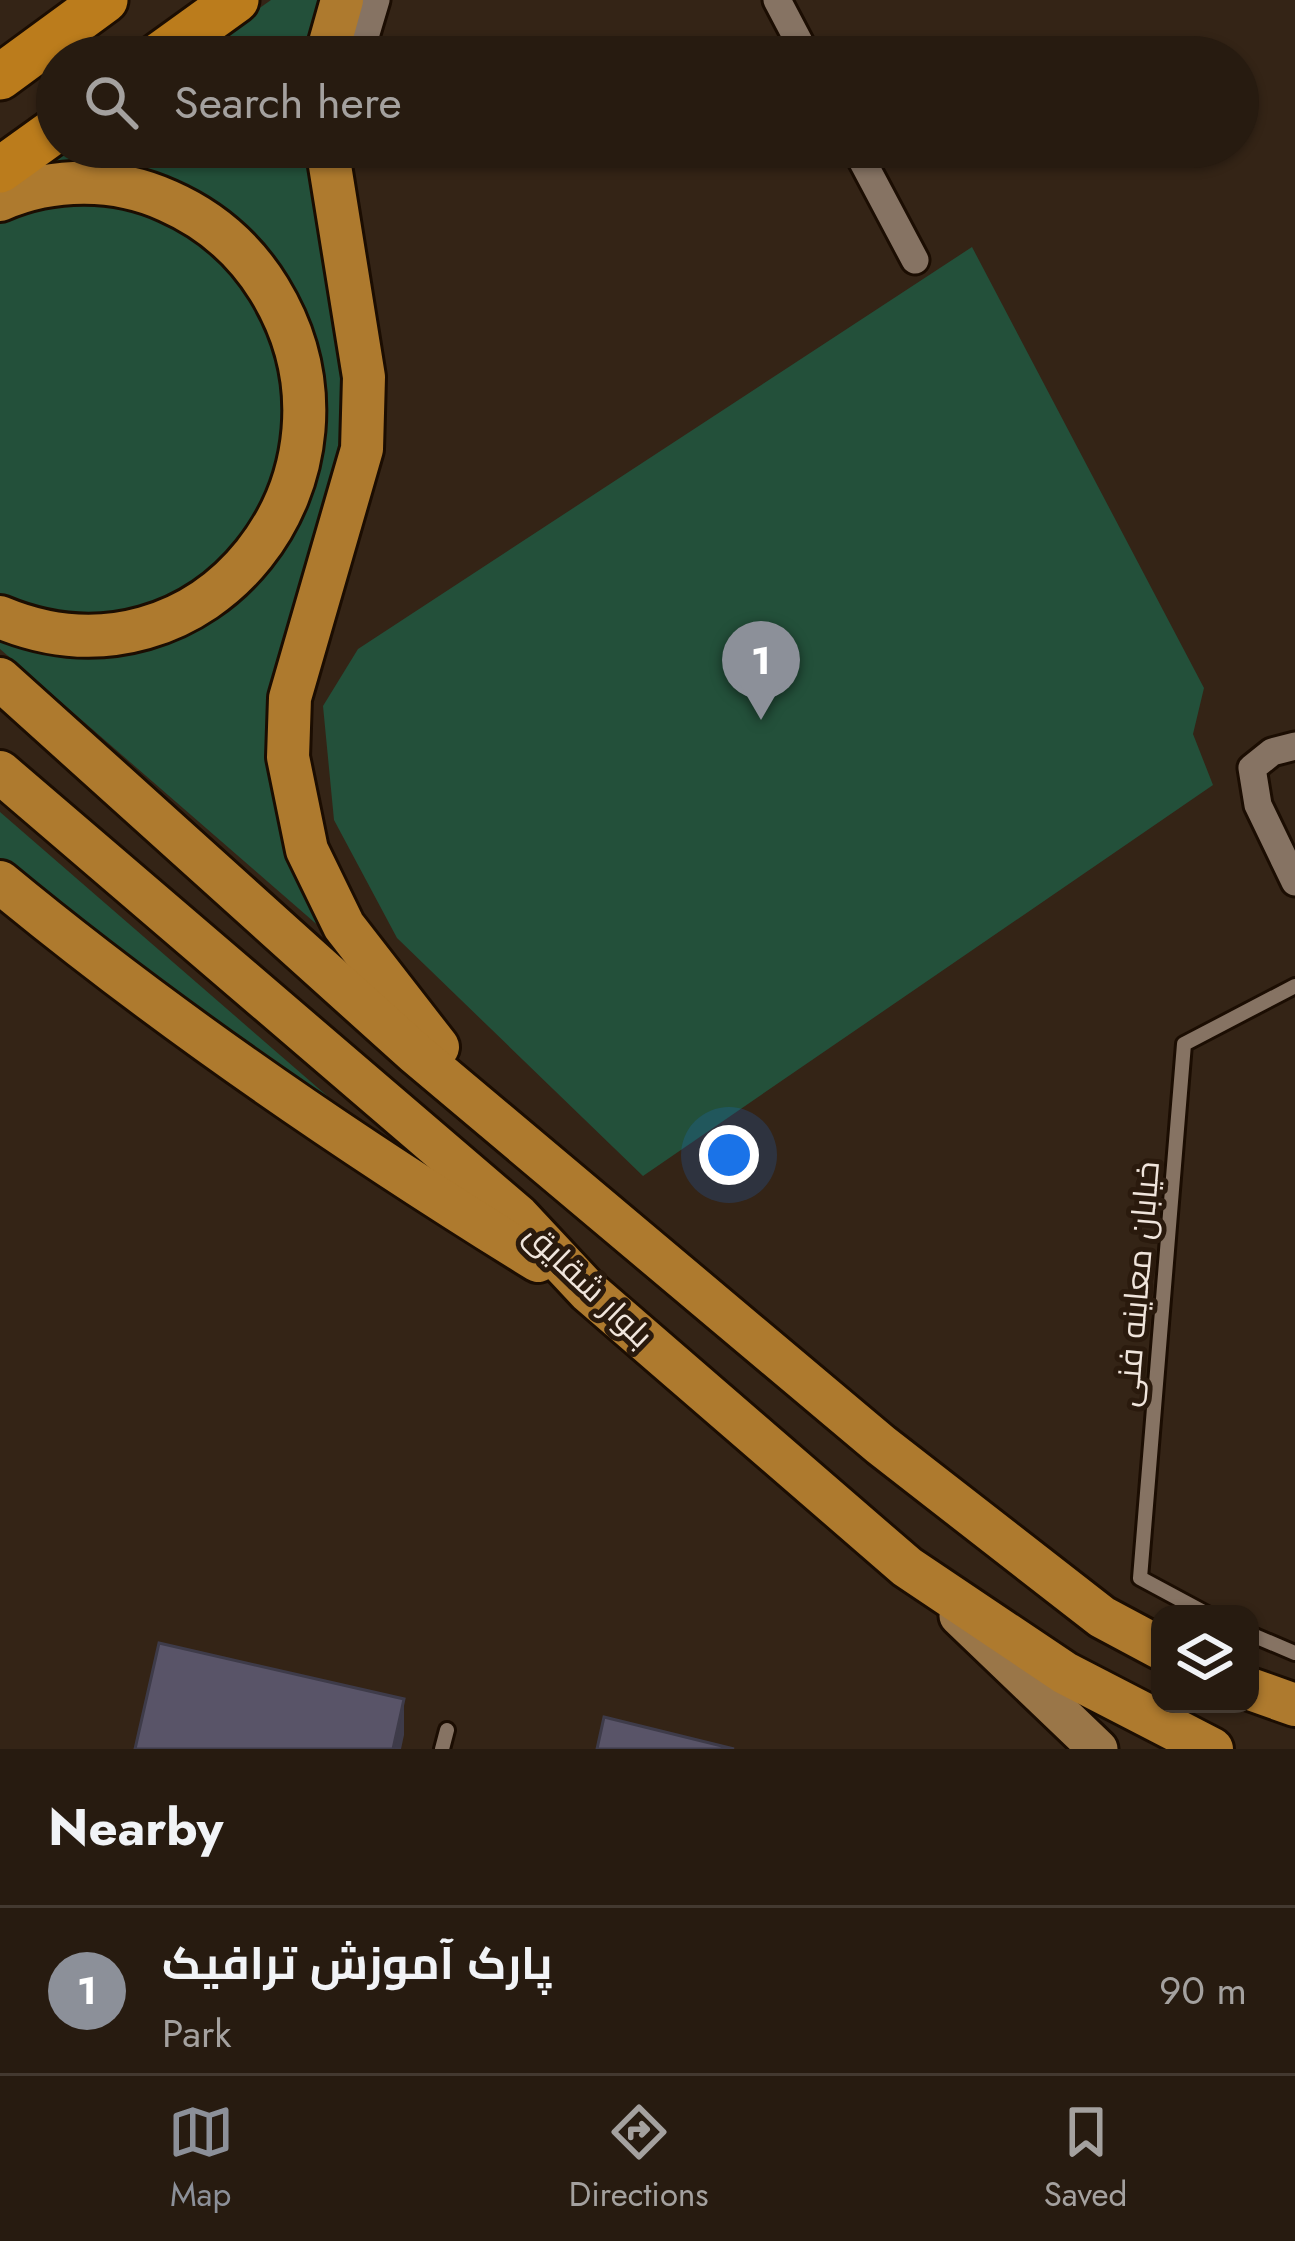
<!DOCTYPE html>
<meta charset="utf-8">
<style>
body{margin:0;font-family:Jost,Cairo,sans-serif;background:#2f2419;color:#f1f3f6}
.controls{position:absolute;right:36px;bottom:36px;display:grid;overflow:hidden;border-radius:24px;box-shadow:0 3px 9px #0004}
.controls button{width:108px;height:108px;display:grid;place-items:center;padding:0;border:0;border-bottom:3px solid #433930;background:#271b10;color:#f1f3f6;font:60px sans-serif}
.you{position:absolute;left:729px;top:1155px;width:42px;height:42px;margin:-30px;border:9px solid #fff;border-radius:50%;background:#1a73e8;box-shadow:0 0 0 18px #1a73e833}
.badge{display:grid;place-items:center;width:78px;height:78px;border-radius:50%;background:#8c9099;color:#fff;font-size:39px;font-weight:700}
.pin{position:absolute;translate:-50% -99px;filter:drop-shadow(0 3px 6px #0008)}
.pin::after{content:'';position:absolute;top:63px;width:42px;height:36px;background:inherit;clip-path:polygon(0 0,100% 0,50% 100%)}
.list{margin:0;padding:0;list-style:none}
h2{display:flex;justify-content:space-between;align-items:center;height:156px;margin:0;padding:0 48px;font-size:51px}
h2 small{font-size:39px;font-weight:400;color:#a4a19f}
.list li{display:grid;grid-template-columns:78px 1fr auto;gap:36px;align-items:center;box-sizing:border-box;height:168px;padding:0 48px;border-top:3px solid #433930}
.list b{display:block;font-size:45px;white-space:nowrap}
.list p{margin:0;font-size:39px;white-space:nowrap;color:#a4a19f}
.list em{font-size:39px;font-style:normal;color:#a4a19f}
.icon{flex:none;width:66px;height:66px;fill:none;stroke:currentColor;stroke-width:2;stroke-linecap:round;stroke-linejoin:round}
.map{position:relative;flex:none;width:1295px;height:1749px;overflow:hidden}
.search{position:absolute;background:#271b10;box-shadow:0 3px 9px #0004;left:36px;right:36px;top:36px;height:132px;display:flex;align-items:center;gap:30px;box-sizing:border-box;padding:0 42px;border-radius:66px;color:#a4a19f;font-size:45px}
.sheet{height:324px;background:#271b10}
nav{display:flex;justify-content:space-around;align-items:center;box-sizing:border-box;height:168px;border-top:3px solid #433930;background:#271b10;font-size:33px;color:#a4a19f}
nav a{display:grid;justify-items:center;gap:6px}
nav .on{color:#8c9099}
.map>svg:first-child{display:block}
</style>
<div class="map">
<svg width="1295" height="1749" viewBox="0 0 1295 1749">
<rect width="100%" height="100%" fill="#342416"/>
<g fill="#23503a">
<polygon points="271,0 319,0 307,57 191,57"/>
<path d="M65,147H303L346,361L344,459L278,678L352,955L0,649V637C31,647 65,657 98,655C259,642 369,473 307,322C298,300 285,265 265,252C249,241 223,237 205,231C147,211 89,191 32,171Z"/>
<path d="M100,199C134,209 171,217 201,239C213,247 222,262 231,273C242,286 258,300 266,315C323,434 248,589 117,614C77,621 39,610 0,601V214Z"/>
<polygon points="972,247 1204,688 1193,734 1213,785 643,1176 397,938 334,820 323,706 358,649"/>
<polygon points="0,812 378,1140 0,867"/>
</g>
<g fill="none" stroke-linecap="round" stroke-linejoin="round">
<defs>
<g id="service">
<polyline points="1207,1614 1140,1578 1184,1044 1295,986"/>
<polyline points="1250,1634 1295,1653"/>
<polyline points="442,1749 447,1730"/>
</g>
<g id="minor">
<polyline points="777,0 807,57"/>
<polyline points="359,57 376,0"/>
<polyline points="855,147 915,260"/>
<polyline points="1295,746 1272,752 1252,768 1258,805 1295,882"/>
</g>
<polyline id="secondary" points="959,1616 1098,1749"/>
<g id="primary">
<polyline points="326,57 342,0"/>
<polyline points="327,147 364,377 362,449 290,698 288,757 307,850 344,926 438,1047"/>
<path d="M0,200C53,177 116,177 168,201C211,220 245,250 269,289C382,473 205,703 0,617"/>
<polyline points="0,679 415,1053 881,1445 1102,1617 1160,1648"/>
<polyline points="0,772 518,1216 588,1291 907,1567 1065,1673 1212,1749"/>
<path d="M0,882C168,1021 352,1146 538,1261"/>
<polyline points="1250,1689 1295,1705"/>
</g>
<g id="trunk">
<polyline points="157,57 236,0"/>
<polyline points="0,77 105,0"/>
<polyline points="0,170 57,129"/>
</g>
</defs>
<use href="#service" stroke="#1b0d02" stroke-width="20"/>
<use href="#minor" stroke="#1b0d02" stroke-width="33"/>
<use href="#secondary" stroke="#1b0d02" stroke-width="45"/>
<use href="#primary" stroke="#1b0d02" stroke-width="48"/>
<use href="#trunk" stroke="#1b0d02" stroke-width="51"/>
<use href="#service" stroke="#867363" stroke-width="14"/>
<use href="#minor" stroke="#867363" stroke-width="27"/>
<use href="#secondary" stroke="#9a7648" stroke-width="39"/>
<use href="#primary" stroke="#ae7a2e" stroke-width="42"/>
<use href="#trunk" stroke="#bb7c1c" stroke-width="45"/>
</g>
<polygon fill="#3e3b49" points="404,1699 404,1735 401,1749 393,1749"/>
<g fill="#595468" stroke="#3e3b49" stroke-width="3">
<polygon points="159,1643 404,1699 393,1749 135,1749"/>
<polygon points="604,1717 734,1749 597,1749"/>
</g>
<g text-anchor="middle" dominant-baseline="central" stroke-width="10" stroke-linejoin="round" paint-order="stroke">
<g font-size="33" fill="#f0e5dc" stroke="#2a1a0d">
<text transform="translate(1137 1284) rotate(-85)">خیابان معاینه فنی</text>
<text transform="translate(589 1285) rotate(44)">بلوار شقایق</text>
</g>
</g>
</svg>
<div class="controls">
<button><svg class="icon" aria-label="layers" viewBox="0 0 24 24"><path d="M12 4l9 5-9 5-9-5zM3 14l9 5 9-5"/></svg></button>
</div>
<div class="you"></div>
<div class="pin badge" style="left:761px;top:720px">1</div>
<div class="search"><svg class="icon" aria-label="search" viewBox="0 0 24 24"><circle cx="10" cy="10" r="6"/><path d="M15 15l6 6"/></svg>Search here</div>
</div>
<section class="sheet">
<h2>Nearby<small></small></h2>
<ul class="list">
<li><span class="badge">1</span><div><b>پارک آموزش ترافیک</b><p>Park</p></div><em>90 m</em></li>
</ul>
</section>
<nav>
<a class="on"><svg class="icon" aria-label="map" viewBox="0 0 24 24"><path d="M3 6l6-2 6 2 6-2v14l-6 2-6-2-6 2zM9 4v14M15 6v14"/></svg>Map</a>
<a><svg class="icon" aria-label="directions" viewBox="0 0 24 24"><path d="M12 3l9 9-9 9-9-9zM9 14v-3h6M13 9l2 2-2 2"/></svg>Directions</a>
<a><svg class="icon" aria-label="saved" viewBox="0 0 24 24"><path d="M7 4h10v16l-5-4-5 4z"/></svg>Saved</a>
</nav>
